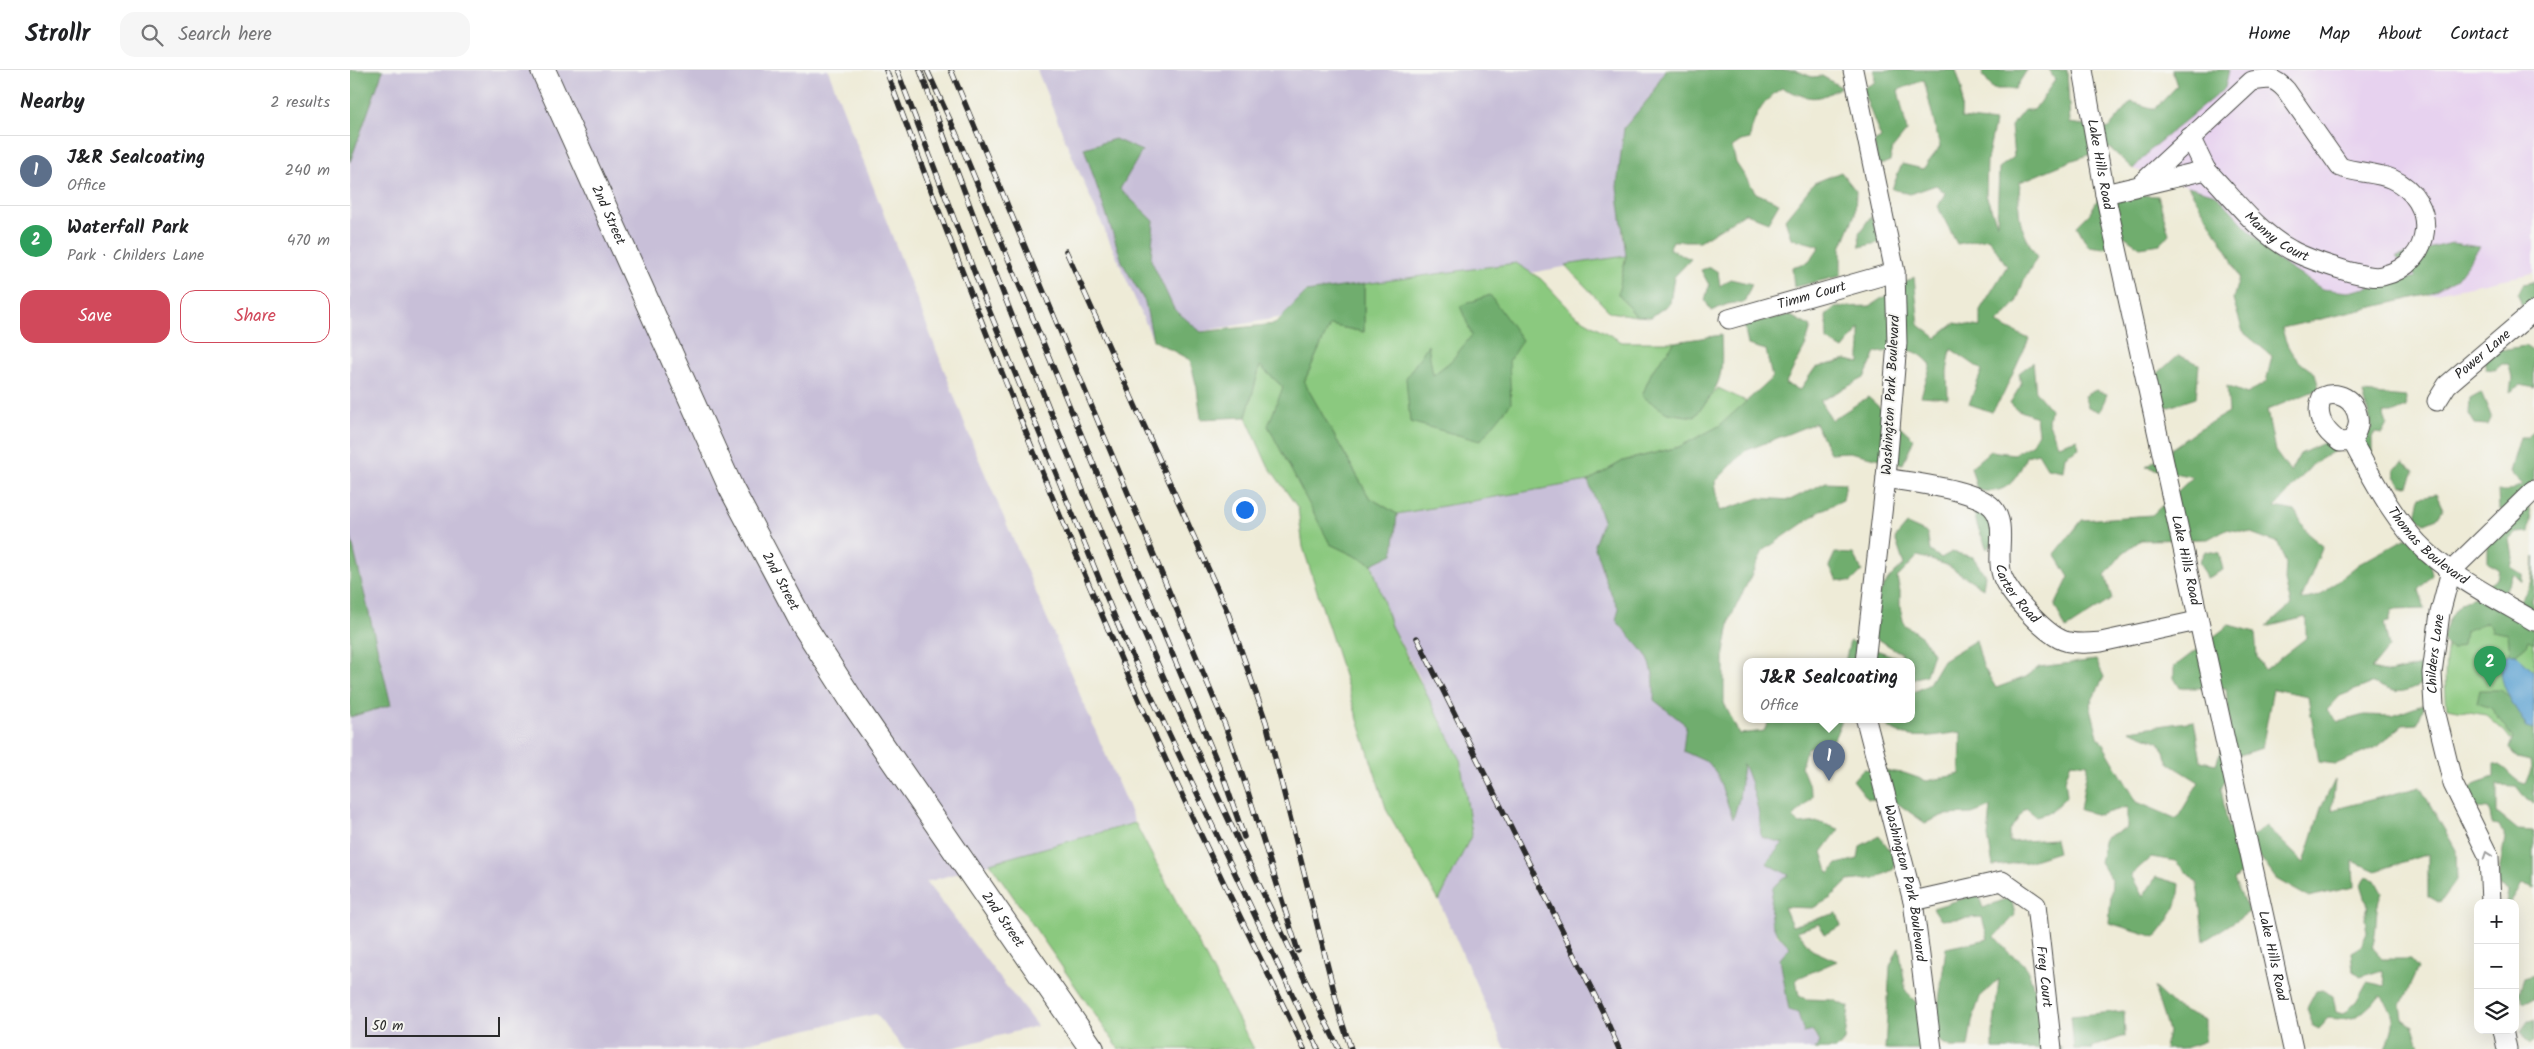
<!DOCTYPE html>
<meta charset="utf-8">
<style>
body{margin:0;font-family:Kalam,sans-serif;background:#f6f6f6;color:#202124}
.controls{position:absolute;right:15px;bottom:15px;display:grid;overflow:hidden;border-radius:10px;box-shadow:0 5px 20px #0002}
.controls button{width:45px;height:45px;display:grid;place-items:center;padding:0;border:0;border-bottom:1px solid #e0e0e0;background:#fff;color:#202124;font:25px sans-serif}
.scale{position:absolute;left:15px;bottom:12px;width:135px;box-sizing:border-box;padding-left:5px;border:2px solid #2b2b2b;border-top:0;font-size:14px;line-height:18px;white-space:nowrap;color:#2b2b2b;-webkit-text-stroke:4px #f6f6f2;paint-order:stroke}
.you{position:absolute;left:894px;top:439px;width:18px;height:18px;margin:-12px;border:4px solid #fff;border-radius:50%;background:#1a73e8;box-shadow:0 0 0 8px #1a73e833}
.badge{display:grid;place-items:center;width:32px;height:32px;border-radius:50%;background:#d1495b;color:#fff;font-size:16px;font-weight:700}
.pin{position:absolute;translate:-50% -41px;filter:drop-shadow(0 1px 2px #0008)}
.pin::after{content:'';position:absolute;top:26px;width:18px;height:15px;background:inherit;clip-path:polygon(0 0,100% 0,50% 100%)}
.popup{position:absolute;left:1393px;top:588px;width:172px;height:65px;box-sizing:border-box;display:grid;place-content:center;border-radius:10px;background:#fff;filter:drop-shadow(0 1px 4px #0005);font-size:16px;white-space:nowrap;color:#757577}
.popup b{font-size:19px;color:#202124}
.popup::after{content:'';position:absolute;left:50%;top:100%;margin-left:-10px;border:10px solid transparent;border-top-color:#fff}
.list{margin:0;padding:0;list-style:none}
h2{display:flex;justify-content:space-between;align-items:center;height:65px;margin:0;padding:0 20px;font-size:21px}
h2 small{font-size:16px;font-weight:400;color:#757577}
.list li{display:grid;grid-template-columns:32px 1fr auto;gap:15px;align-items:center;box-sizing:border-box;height:70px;padding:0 20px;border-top:1px solid #e0e0e0}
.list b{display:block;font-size:19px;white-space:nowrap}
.list p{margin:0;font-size:16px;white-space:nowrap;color:#757577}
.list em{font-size:16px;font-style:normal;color:#757577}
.actions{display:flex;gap:10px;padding:15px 20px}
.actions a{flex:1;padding:11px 0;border:1px solid #d1495b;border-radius:15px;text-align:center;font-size:18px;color:#d1495b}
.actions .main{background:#d1495b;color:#fff}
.icon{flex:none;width:28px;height:28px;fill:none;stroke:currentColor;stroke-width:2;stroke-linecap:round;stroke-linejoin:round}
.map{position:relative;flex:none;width:2184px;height:979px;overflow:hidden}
header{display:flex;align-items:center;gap:30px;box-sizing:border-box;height:70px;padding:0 25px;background:#fff;border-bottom:1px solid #e0e0e0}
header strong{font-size:24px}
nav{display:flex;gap:28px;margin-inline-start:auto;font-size:18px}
.search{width:350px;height:45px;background:#f6f6f6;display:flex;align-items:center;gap:12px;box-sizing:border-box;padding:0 18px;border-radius:15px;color:#757577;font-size:19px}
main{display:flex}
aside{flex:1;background:#fff}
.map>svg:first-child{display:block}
</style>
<header>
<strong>Strollr</strong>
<div class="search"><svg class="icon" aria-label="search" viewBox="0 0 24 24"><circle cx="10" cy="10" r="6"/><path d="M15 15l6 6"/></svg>Search here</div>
<nav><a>Home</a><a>Map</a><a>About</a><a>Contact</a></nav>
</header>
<main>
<aside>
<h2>Nearby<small>2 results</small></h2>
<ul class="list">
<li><span class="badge" style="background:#5c6f8a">1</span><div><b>J&amp;R Sealcoating</b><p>Office</p></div><em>240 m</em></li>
<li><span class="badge" style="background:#2e9e5b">2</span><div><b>Waterfall Park</b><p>Park · Childers Lane</p></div><em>470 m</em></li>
</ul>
<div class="actions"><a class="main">Save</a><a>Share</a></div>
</aside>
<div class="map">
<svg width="2184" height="979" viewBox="0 0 2184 979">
<rect width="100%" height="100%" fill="#f6f6f2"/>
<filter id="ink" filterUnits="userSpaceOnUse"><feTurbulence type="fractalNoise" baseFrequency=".02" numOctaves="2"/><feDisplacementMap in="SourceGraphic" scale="10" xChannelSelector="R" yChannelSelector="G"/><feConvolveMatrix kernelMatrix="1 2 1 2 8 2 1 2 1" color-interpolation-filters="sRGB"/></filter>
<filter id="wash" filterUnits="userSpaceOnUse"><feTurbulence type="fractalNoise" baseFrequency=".0096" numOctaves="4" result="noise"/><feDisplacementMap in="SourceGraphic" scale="20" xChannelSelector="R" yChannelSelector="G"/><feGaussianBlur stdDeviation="1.12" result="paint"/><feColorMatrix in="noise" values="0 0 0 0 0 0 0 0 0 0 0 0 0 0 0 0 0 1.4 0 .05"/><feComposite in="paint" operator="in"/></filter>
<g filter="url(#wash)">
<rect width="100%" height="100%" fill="#eeebd7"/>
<polygon fill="#e7d2ef" points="1879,0 2184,0 2184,203 2076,225 2106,209 2129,178 2102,173 2046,187 2067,207 1998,222 1972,219 1927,190 1866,124 1783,99 1803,77 1875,18"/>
<g fill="#c8bfd8">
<polygon points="33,0 478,0 627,385 785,753 576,812 687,956 598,979 554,979 526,944 370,979 0,979 0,647 41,635 0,464 0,92"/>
<polygon points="687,0 1315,0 1300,27 1274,58 1272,163 1276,186 803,270 719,79"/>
<polygon points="1238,411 1253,450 1244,475 1258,517 1269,539 1266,550 1301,589 1305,607 1304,630 1336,655 1333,681 1359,693 1367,704 1383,748 1389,729 1392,693 1403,717 1410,743 1411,767 1433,773 1416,793 1440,805 1426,864 1440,877 1448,943 1470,972 1465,979 1155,979 1089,831 1122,764 1069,606 1041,556 1022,494 1043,484 1047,444"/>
</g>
<g fill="#8bc97f" stroke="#5b7a55">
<polygon points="1276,186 1268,224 1286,246 1260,242 1215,195"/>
<polygon points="1166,193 1191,209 1225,245 1272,272 1325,272 1302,301 1344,347 1368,318 1398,332 1370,356 1329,377 1273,391 1238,411 1047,444 1019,427 954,312 980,255 1014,262 1014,214"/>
<polygon points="910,296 933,317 964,440 980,474 1022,494 1041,556 1110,688 1122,764 1089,831 1037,741 953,477 948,438 917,394 896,347"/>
<path d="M2111,533L2160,549L2184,566V685L2171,683L2155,662L2136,645L2097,638C2093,595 2095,573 2111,533Z"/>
<polygon points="785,753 904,979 769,979 640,793"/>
</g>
<g fill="#70ad6e" stroke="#4e6c4c">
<polygon points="0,0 33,0 0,92"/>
<path d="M1315,0H1445L1462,7L1472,6L1491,17C1465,33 1460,29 1432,18C1414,29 1402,48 1400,69L1391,71L1382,77L1386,93L1406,123L1429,133L1418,152L1395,143L1350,171H1323L1319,179L1341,189L1324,207L1320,233L1301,247L1286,246L1268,224L1276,186L1267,117L1274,58L1300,27Z"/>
<path d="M1524,0H1606L1612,19L1611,48L1645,52L1637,90L1636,125L1647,154L1649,98L1664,87L1661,56L1674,40H1684L1705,10L1699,0H1717L1720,53L1758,59L1781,32L1805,39L1827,16L1822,0H1879L1875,18L1803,77L1783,99L1760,78L1723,90L1670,112C1667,147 1669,157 1687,187L1674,210L1666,233L1647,253L1679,269L1653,325L1642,342L1619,334L1632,300L1601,279L1597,302L1598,328L1571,326L1581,295C1564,274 1550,280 1526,283L1514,308L1470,331L1482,350L1518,327L1564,369L1553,394L1499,382L1480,383L1465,353L1395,381L1365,412L1370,441L1409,428L1440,430L1476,412L1496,413L1493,430L1472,440L1413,481L1380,549L1374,583V633L1389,664L1414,661L1419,650H1492L1484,669L1457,678L1451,696L1463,726L1443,748L1450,754L1468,752L1489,759L1472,782L1479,804L1487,794L1508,789L1510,776L1529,766L1545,786L1544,799L1527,808L1498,811L1481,828L1463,838L1434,837L1442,856L1487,843L1491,856L1475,864L1469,854L1447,861L1462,880L1487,891L1446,909L1449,926L1456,929L1483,930L1499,937L1495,970L1487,979H1465L1470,972L1463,961L1454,963L1448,943L1439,940L1430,889L1440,877C1417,854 1419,849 1423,817L1439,805L1416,793L1433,773L1411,767C1410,740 1404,719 1393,694L1389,729L1383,749L1367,704L1359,693L1333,681L1336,655L1304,630C1306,584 1293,583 1266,550L1269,539L1258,517L1244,475L1253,450L1238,411L1273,391L1329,377L1369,356L1422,308L1416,280L1398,275L1394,254L1439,245L1461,257L1455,277L1435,314L1450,320L1465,298L1496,290L1510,293V258L1493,279L1477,270L1476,244L1487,237L1520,236L1564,207L1569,255L1586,268L1605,253L1630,257V240L1657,196L1638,168L1607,174L1588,137L1595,123L1586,115L1560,124L1542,119L1552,94L1573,99L1590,77L1574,10L1548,20L1557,61L1543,78L1540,91L1528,96L1524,72L1531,68L1512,19L1525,12Z"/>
<polygon points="1633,0 1677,0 1665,19 1643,19 1633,6"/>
<polygon points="765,69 792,81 770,119 804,151 801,190 824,239 851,262 925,254 956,222 1014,214 1014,262 980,255 954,312 1019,427 1047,444 1043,484 1022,494 980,474 918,356 933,317 910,296 896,347 851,349 847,318 840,290 803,270 795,232 773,194 734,78"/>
<polygon points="1491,102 1506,121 1505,144 1491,178 1491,206 1444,217 1442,197 1459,192 1470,176 1441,168 1435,149 1464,113"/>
<path d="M1838,116L1866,124L1927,190L1972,219L1998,222L2066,207L2046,187L2102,173L2130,177L2106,209L2076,225L1932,258C1937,281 1946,291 1965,303L1969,319L1917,340L1925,381L1940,402L1950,384L1978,371L1986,380L1963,394L1925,437L1945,441L1958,464L1973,476L1951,530L1969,526L2009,494L2058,467L2080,494L2082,505L2069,520L2075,539L2042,540L2039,552L2034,553L2039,577L2021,599L2039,603L2075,595L2077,612C2050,624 2050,625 2023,613L1990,626L1977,640L1988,652L2014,645L2042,646L2075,634L2067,654L2053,655L2025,678L1986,694L1969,692L1958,626L1923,619L1912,678L1887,686L1871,719L1878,757L1902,767L1916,756L1954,793L1971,738L1985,710L1982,740L2070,717L2106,780L2107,810L2090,833L2078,826V784L2026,801L2003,791L2004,817L1958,827L1926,809L1908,784L1884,810L1899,842L1854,871L1847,813L1825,791L1801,787L1781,805L1793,827L1806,807L1830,814C1829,836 1820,850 1806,867L1759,853L1762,810L1750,792L1755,767L1777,758V737L1749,745L1730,740L1738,694L1721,692L1715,710L1717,726L1700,742L1686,746L1676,738L1659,761V772L1705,769L1708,782L1677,792L1643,796L1638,767L1641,737L1622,744L1594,745L1575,753L1547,733L1518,729L1503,710L1513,699L1554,703L1577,711L1610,704L1611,662C1585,665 1550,675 1532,650H1562V623L1578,615L1593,590L1626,570L1633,596L1646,618L1676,607L1689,597L1746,590L1754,607L1740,634L1748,666L1787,732L1827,749L1849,712L1820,694L1809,672L1779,660L1844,651L1851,691L1866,694L1880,654L1876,618H1830L1824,608V597L1879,555L1905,562L1907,587L1915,600L1956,568V547L1916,557L1941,535L1935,511L1936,494L1928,473L1901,463L1876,459L1858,469L1791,470L1773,483L1755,505L1762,529L1716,559L1705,536L1719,507L1705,484L1732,450L1802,445L1843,407L1796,397L1849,359L1879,342L1877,316L1897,324L1916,312L1922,286L1893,262L1883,229L1889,207L1878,182Z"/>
<polygon points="1777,124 1808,126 1819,164 1810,174 1790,177 1774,166 1755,178 1738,176 1727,156 1740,143 1749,127"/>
<polygon points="1521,146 1531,172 1510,177 1509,163"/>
<polygon points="1360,197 1368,202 1370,216 1380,209 1402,214 1394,232 1378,234 1361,241 1355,230 1359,215 1351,200"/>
<polygon points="2184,212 2184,233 2172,236 2168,224 2173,214"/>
<polygon points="1140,225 1172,270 1159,291 1161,333 1130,371 1060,352 1056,308 1078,275 1083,305 1101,291 1122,265 1110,236"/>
<path d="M1371,265C1373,310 1372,313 1344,347L1317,343L1292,326L1302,301L1325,272Z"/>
<polygon points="2175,276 2184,282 2184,318 2171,315 2160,322 2162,308 2159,294 2152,294 2145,300 2136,299 2134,289 2144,281"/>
<polygon points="1828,285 1849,294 1846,328 1819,337 1793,331 1806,305"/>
<path d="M1683,292L1686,322L1700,339L1698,351L1708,375L1727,369L1729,378L1715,386L1713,401L1697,398L1688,383L1676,386C1667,411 1656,426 1627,420L1621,397L1640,381L1664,384L1681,375L1688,363L1686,347L1666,339L1660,333L1671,315L1669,303Z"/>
<polygon points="1746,320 1757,324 1750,342 1738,337 1734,326"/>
<polygon points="2131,322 2141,346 2137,355 2125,354 2119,344 2120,328"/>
<polygon points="2013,323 2056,327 2056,337 2042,343 2033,343 2037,354 2032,364 2025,363 2022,367 2022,383 2007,392 2009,367 2019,363 2022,356"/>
<path d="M2184,360V425L2178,432L2181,450L2179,462L2166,463L2160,469L2163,488L2161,497L2172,504V512L2164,504L2153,524L2168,533C2184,512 2182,514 2184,487V525L2182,530L2184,535L2182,560L2184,561V573L2178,570L2176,576L2166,584H2160L2158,564L2142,561L2141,556L2137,552L2115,561L2113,575L2102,580L2093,570C2095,553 2108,527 2128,527L2138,515L2147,509L2149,499L2138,493V475L2153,440L2149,439L2148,421H2158L2172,415L2160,402L2170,367H2178Z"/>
<polygon points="2053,393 2064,401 2058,416 2051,415 2045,406 2044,399"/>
<polygon points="2086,424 2093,439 2087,448 2075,453 2066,447 2070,427"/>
<polygon points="1623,437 1639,442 1644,472 1637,479 1627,455"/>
<path d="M1557,454L1577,463L1580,481L1591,488L1602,482L1623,487L1635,505L1633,518L1597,495L1568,486L1547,508L1550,521V537L1554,554L1572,567L1583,583L1576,605L1563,609L1562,592H1555L1551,583L1513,561C1523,538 1532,509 1554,495L1545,468Z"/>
<polygon points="0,464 41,635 0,647"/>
<polygon points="1855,481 1869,483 1873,500 1857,508 1849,492"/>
<polygon points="1485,483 1503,484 1512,501 1501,512 1487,510 1479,496"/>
<polygon points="1500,571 1546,587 1548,592 1495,592"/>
<path d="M2130,620H2151L2160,628L2177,658L2184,660V733L2177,730L2166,716L2147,715V743L2168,760L2184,761V819L2172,814L2160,833H2156L2158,821L2147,814L2155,768L2149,755L2142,754L2139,739L2124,738L2117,722L2126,713L2144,707V693C2159,698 2162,711 2175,714L2181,700L2180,691L2167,688L2159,678L2163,668L2141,638L2127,633Z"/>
<path d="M2016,807L2025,810L2032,823C2023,841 2029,857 2022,878L2032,889H2060L2068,898L2051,935L2053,949L2063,956L2070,979H2035C2044,956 2049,947 2031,926C2008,944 2011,952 1979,948L1969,959L1963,956L1957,938L1966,921L1972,920L1983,926L1986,942L1993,944L2007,930L2017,912L2035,916L2032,900L2010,907L2003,900L2001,882L2011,876L2017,863L2015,848L2018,836L2011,814Z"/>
<path d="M1628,824L1633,838L1661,827L1665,845L1645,867C1650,872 1655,879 1660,884C1665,888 1672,890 1675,896C1690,922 1686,961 1713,979H1643V963L1649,909L1630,927L1622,951L1618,977H1600L1575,963L1572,979H1535L1540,896L1549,877L1556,922L1571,937L1588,938L1596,878L1638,869L1632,847L1591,850L1583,838Z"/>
<polygon points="2184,905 2184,929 2173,932 2169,923 2174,908"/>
<polygon points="1804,917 1824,936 1855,950 1855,971 1833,979 1815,979 1818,961"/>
<polygon points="1774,941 1775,966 1742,977 1743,979 1724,979 1721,946"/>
<polygon points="2178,951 2184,951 2184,971 2181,974 2174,968 2171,961"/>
</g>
<path fill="#5da2d2" stroke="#44667e" d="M2160,584H2166L2184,601V660L2177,658C2166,637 2143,610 2154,586Z"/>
</g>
<g filter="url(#ink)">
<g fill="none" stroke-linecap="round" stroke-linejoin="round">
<defs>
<g id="minor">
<polyline points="1503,0 1545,202 1547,273 1536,408 1515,592"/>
<path id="s1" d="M1733,0L1755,124L1943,979"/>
<polyline points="1840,67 1856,100"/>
<path id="s2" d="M1755,124L1856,100C1883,127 1907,162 1941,180C1957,189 2016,210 2032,206C2084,194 2090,131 2042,109C2027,102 2006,103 1990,97L1936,20C1924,7 1919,8 1902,11L1789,116"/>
<path id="s3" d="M1379,249L1545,202"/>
<path id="s4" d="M2087,331L2097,315L2184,241"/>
<path id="s5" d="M2002,371L1990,372C1974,361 1964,346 1972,327C1988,320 2005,329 2008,348C2010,357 2005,363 2002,371C2023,409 2045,453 2077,482C2108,510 2148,530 2184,551"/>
<path id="s6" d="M1536,408C1562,413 1625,419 1642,437C1659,455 1644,487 1653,508C1661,526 1692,560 1710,569C1721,575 1739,573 1751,572L1847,551"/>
<path id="s7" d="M1516,650L1563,831L1582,979"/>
<path id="s8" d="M1563,831L1652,811L1686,835L1702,979"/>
<path id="s9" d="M2141,833L2139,787L2103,714L2084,636L2082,603L2090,543L2101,501L2184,420"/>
<polyline points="2153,960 2157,979"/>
</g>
<g id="major">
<path id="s10" d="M193,0L381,418L453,554L504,634L742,979"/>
</g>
</defs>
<use href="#minor" stroke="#484845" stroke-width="21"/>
<use href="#major" stroke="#484845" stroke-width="26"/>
<use href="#minor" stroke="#fff" stroke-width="19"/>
<use href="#major" stroke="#fff" stroke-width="24"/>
<defs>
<g id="rail">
<path d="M536,0C620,227 709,453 809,675C855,777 906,878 954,979"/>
<polyline points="547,0 635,230 770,560 968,979"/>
<path d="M570,0C689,334 831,662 989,979"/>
<polyline points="577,0 606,63 873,706 894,767"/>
<polyline points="601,0 875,655 897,719 948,881"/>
<polyline points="716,181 878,543 916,652 991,949 1001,979"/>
<polyline points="1067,568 1252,940 1269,979"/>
</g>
</defs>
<use href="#rail" stroke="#2b2b2b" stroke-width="5.5"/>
<use href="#rail" stroke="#f6f6f2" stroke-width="4" stroke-dasharray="11" stroke-linecap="butt"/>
</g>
<defs><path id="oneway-chevron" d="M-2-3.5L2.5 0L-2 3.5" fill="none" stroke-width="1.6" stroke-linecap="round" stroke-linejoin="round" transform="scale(1.25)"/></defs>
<use stroke="#a0a0a0" href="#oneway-chevron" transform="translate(2137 785) rotate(-109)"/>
</g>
<g text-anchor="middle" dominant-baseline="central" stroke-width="4" stroke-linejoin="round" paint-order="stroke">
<g font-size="14" fill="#2b2b2b" stroke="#f6f6f2">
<text stroke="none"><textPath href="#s1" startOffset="96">Lake Hills Road</textPath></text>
<text stroke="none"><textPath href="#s10" startOffset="159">2nd Street</textPath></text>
<text stroke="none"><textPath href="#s2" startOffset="202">Manny Court</textPath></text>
<text stroke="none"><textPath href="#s3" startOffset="86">Timm Court</textPath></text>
<text stroke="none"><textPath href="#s4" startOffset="66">Power Lane</textPath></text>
<text transform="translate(1541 325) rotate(-87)">Washington Park Boulevard</text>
<text stroke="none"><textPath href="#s5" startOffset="269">Thomas Boulevard</textPath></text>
<text stroke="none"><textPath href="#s1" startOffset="501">Lake Hills Road</textPath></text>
<text stroke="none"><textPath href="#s10" startOffset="564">2nd Street</textPath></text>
<text stroke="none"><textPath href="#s6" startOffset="205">Carter Road</textPath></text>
<text stroke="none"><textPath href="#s9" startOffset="260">Childers Lane</textPath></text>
<text stroke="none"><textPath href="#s7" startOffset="168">Washington Park Boulevard</textPath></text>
<text stroke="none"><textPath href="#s10" startOffset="969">2nd Street</textPath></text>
<text stroke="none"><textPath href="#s1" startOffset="906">Lake Hills Road</textPath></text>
<text stroke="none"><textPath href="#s8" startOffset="205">Frey Court</textPath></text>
</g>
</g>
</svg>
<div class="controls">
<button>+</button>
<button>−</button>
<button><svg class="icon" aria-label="layers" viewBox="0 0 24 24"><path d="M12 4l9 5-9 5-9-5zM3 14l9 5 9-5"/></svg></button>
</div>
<div class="scale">50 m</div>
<div class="you"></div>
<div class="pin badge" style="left:1479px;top:711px;background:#5c6f8a">1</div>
<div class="popup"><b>J&amp;R Sealcoating</b>Office</div>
<div class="pin badge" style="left:2140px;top:617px;background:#2e9e5b">2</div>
</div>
</main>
